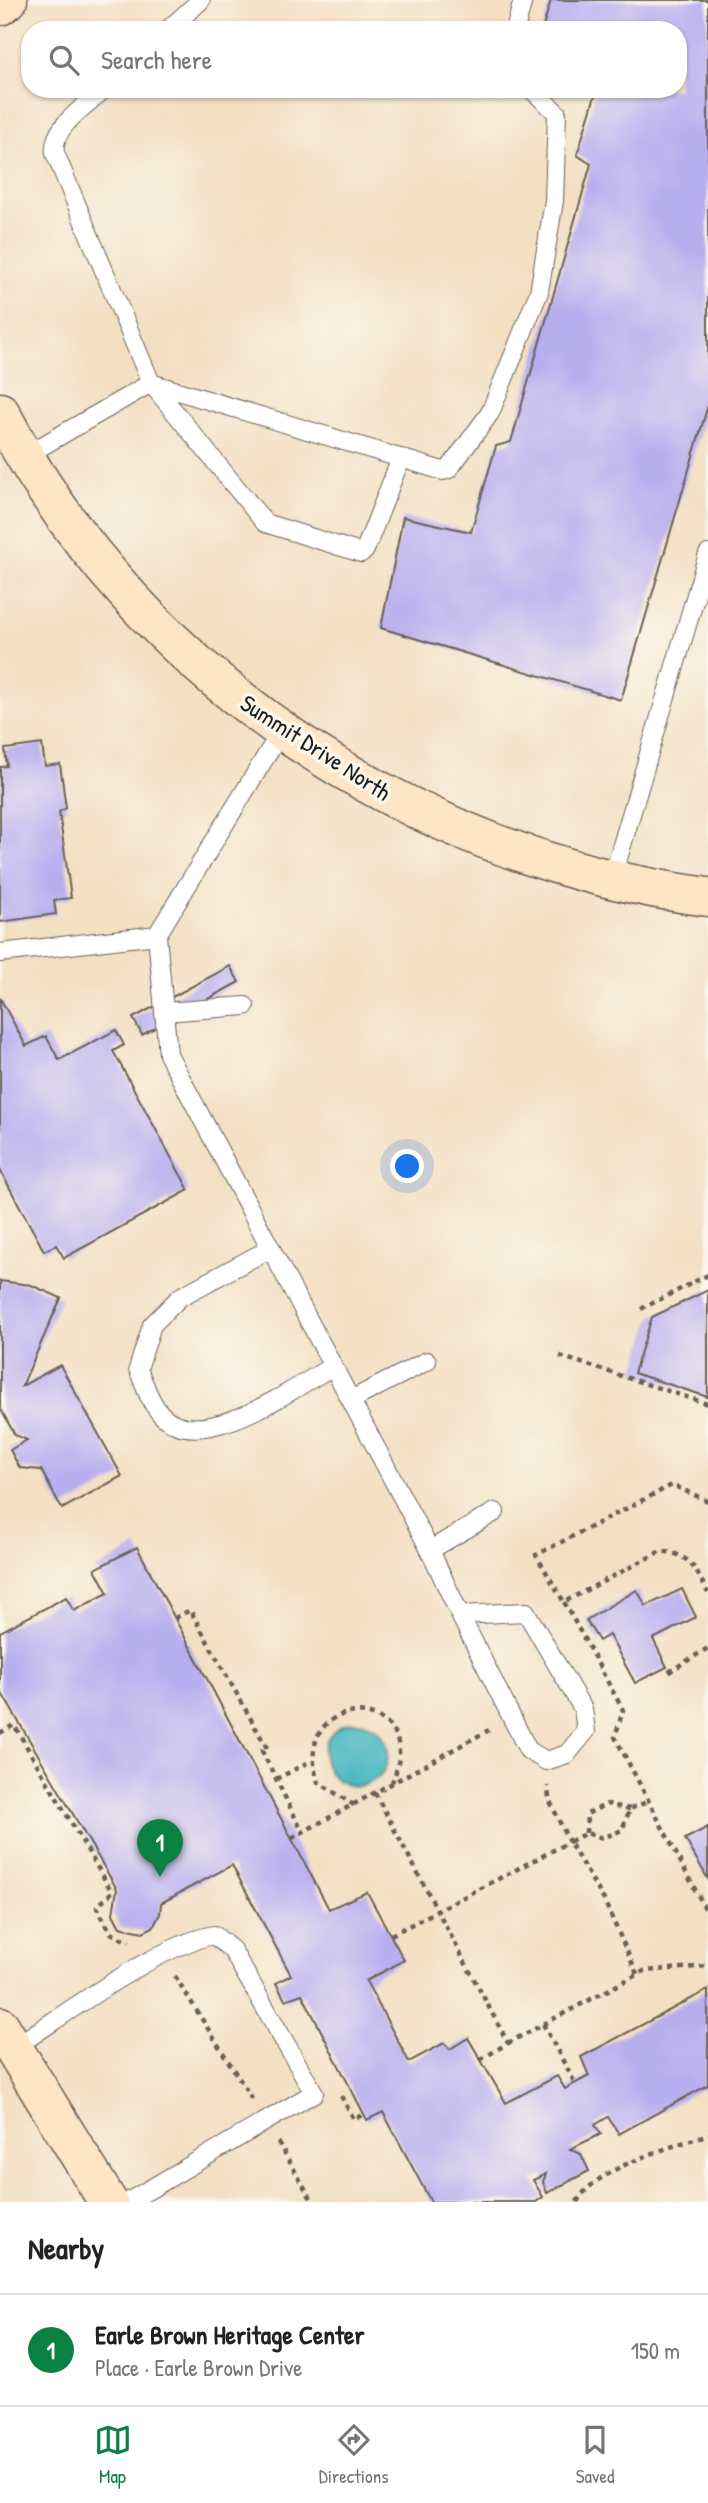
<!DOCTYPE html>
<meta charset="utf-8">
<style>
body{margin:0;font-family:"Patrick Hand",sans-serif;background:#f2f2f2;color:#222}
.you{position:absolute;left:408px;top:1167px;width:24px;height:24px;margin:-18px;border:5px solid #fff;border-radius:50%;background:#1a73e8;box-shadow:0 0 0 10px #1a73e833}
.badge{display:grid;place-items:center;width:46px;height:46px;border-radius:50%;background:#0b8043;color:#fff;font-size:23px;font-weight:700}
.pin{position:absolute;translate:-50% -58px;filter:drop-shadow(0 2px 4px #0008)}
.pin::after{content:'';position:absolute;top:37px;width:24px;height:21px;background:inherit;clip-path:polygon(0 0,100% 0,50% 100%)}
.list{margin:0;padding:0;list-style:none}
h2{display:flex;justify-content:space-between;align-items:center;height:91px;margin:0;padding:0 28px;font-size:30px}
h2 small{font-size:23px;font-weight:400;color:#767676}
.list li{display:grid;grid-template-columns:46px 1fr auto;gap:21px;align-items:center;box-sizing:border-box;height:112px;padding:0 28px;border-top:2px solid #e0e0e0}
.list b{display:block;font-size:26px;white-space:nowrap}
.list p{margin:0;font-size:23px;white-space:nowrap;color:#767676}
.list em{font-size:23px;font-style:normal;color:#767676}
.icon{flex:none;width:38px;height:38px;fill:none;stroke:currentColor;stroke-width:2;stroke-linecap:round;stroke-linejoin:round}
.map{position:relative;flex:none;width:708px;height:2202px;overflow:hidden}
.search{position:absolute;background:#fff;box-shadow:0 2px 5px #0004;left:21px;right:21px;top:21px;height:77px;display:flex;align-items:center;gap:18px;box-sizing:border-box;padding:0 24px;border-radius:28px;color:#767676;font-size:26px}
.sheet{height:203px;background:#fff}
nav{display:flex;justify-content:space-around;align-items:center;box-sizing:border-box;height:98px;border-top:2px solid #e0e0e0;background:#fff;font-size:19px;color:#767676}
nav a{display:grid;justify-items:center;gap:4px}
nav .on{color:#0b8043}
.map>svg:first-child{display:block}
</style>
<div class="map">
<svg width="708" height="2202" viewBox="0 0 708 2202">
<rect width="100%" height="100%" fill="#fbf7ec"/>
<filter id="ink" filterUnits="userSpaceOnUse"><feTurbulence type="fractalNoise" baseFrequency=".0143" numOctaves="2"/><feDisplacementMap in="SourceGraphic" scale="14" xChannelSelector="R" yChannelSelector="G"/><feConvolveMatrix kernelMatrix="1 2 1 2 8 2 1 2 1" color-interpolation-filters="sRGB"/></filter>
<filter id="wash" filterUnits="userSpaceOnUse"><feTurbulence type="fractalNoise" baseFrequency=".00686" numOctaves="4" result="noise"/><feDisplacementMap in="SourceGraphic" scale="28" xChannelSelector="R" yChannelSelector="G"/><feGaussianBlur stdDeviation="1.57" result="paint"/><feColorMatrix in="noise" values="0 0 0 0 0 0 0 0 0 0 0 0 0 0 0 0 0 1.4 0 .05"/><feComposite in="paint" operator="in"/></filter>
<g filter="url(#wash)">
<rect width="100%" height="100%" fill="#f3dfc2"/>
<circle fill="#49b8c1" stroke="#326a6e" stroke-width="2" cx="356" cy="1754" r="32"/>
<g id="blocks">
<g fill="#b7aeef">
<polygon points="551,0 708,0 708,405 621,700 381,628 403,517 471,532 496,446 511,442 591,164 577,155 597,89 678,89 678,30 542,30"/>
<polygon points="42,744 45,766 60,764 66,808 59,812 71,898 54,900 56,914 0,922 0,767 7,766 5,749"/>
<polygon points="230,966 239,982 142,1035 133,1018"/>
<polygon points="0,998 26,1046 46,1036 59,1060 116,1030 124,1045 113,1051 189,1190 64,1258 56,1245 44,1251 0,1170"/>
<polygon points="0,1281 31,1285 61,1298 22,1386 60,1365 122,1476 62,1509 41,1470 20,1468 10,1450 27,1440 15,1435 0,1408"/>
<polygon points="708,1290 708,1397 634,1373 652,1317"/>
<polygon points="137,1547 329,1909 367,1892 404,1960 366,1981 409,2062 444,2043 450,2049 468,2038 506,2103 557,2076 565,2089 589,2076 581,2057 708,1990 708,2085 619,2134 608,2117 595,2125 601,2134 570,2149 581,2154 589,2171 547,2193 543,2182 546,2174 533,2180 543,2197 536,2202 431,2202 383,2112 367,2120 302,1994 285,2000 276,1983 291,1975 232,1865 161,1903 160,1914 153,1927 143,1932 120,1927 113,1914 117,1889 0,1690 0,1632 66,1597 74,1611 108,1593 95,1569"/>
<polygon points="682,1589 696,1617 653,1639 667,1667 635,1683 609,1635 599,1641 586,1620 637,1590 646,1606"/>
<polygon points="708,1827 708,1879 685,1839"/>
</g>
</g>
</g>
<g filter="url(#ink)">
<use href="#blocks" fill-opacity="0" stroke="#676056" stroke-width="2"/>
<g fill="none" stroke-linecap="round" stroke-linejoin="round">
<defs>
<g id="lane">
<polyline points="168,30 201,0"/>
<polyline points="515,30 523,0"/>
<path d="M104,89C86,106 51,127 55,153L151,383L443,471L449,469L490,413L539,292L554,201L557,113L531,89"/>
<polyline points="23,457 151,383 265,523 361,553 365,550 401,458"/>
<polyline points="612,879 708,554"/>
<polyline points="157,935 168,1054 430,1550"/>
<polyline points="0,953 157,935 282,730"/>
<polyline points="164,1012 245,1006"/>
<path d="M271,1248L180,1297L152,1325L138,1369C144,1383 149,1401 160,1413C198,1458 295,1387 333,1366"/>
<polyline points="351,1400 427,1361"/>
<polyline points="460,1615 528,1750 546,1761 567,1754 586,1731 583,1709 526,1612 460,1615 430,1550 495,1512"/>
<path d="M13,2048C63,2016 159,1944 214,1935L232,1950L314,2093L128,2202"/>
</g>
<g id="secondary">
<polyline points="0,6 8,0"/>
<path d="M0,412C137,677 415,859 708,897"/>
<polyline points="0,2026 108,2202"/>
</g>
</defs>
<use href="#lane" stroke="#676056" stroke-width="20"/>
<use href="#secondary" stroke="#676056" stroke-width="41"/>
<g stroke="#676056" stroke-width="4.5" stroke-dasharray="5 5" stroke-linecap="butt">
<polyline points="641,1309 708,1275"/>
<polyline points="560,1356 708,1404"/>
<path d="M708,1501L672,1485L536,1555L564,1602L661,1551C691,1554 695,1569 708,1593"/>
<polyline points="564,1602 623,1710 615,1737 708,1914"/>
<polyline points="175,1618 190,1610 267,1748 262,1751 303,1833"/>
<polyline points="669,1672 708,1648"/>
<polyline points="0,1733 14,1725 112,1892 97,1907 111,1933 129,1942"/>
<polyline points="276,1779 311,1761"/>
<polyline points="375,1793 508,2043 480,2060"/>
<path d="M354,1805L318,1782C287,1686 432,1692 392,1782"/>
<polyline points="586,1833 587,1814 607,1804 630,1809"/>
<polyline points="292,1838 489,1730"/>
<polyline points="391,1935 569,1842 549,1799 548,1786"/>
<polyline points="637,1974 604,1900 569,1842 586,1833 603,1838 622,1830 630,1809 649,1801"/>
<polyline points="175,1976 252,2099"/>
<polyline points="543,2024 575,2083"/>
<polyline points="508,2043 644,1971 708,1966"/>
<polyline points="341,2096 354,2119 364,2114"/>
<polyline points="278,2142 313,2202"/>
<path d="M577,2202C596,2167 671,2148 708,2134"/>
</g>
<use href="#lane" stroke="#fff" stroke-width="18"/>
<use href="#secondary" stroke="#fde5c5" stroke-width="38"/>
</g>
</g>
<g text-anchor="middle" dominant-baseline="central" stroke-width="7" stroke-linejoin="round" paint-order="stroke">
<g font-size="24" fill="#1c1c1c" stroke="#fbf7ec">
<text transform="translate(316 747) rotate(33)">Summit Drive North</text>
</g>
</g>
</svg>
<div class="you"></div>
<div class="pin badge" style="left:160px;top:1877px">1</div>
<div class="search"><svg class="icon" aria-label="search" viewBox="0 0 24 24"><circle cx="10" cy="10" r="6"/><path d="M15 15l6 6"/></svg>Search here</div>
</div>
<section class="sheet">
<h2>Nearby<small></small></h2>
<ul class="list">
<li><span class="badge">1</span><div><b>Earle Brown Heritage Center</b><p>Place · Earle Brown Drive</p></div><em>150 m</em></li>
</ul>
</section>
<nav>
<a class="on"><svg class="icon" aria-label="map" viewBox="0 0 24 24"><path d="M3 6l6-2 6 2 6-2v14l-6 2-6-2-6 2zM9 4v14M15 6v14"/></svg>Map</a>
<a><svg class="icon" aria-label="directions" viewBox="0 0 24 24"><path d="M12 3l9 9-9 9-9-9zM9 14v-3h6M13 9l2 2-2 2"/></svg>Directions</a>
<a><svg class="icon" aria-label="saved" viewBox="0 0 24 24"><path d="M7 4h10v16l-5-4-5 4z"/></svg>Saved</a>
</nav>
